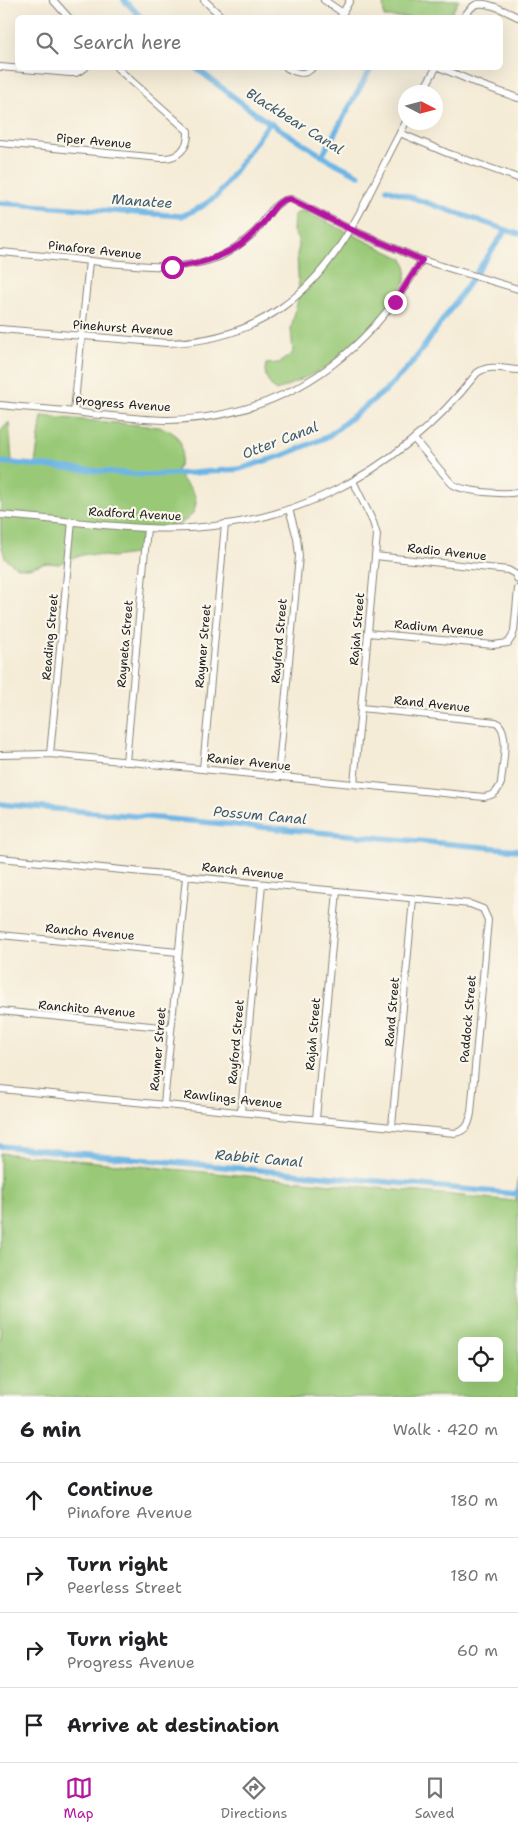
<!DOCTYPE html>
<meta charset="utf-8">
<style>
body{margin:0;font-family:"Shantell Sans",sans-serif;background:#f2f2f2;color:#202124}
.controls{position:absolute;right:15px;bottom:15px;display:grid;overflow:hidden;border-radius:8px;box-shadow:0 5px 20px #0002}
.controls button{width:45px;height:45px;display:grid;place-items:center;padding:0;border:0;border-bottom:1px solid #e0e0e0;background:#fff;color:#202124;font:25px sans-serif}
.compass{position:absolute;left:398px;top:85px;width:45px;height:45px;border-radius:50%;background:#fff;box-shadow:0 5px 20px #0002;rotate:96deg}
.stop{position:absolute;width:15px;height:15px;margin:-11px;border:4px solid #b5179e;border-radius:50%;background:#fff}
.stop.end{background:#b5179e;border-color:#fff;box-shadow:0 1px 5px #0008}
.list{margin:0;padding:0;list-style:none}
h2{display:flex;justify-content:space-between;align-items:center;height:65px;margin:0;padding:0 20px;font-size:21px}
h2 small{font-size:16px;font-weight:400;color:#757577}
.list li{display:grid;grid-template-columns:32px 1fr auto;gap:15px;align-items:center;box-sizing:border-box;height:75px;padding:0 20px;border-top:1px solid #e0e0e0}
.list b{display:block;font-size:19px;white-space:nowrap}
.list p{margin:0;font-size:16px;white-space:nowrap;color:#757577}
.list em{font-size:16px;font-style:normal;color:#757577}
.icon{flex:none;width:28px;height:28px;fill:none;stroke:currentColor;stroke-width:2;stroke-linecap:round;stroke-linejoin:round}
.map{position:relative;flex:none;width:518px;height:1397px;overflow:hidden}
.search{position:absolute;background:#fff;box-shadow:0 5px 20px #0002;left:15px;right:15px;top:15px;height:55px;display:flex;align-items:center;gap:12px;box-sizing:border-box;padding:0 18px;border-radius:8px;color:#757577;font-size:19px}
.sheet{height:365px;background:#fff}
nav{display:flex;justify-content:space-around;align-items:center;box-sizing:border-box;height:70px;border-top:1px solid #e0e0e0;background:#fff;font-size:14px;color:#757577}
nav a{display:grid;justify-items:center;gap:2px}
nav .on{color:#b5179e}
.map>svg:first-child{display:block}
</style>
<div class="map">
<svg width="518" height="1397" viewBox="0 0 518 1397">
<rect width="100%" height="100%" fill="#fbf7ec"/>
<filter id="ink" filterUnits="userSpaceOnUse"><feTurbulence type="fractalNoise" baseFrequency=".02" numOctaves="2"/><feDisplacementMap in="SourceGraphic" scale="10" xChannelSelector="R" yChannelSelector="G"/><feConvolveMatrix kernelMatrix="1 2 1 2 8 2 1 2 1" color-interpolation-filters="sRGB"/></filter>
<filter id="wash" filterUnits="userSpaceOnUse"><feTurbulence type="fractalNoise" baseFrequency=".0096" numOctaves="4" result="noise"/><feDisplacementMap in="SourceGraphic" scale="20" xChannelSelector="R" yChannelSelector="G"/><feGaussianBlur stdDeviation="1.12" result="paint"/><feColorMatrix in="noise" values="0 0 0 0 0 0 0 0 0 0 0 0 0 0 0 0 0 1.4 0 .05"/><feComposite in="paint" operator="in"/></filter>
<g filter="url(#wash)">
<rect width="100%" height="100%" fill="#f5ecd7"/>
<g fill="#99c977" stroke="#5a724a" fill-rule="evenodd">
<polygon points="383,0 459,0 449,18 384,17"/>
<path d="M299,211H304L403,259L407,268L405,281L394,307L326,368L276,391C268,383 263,375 266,364L279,363L293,353L291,329L299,295L297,254L299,246L298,240L293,231L294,216Z"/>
<path d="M42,416L159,427C182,432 187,450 177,470C181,481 188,483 193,492C195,495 196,500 196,503C194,527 162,528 145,532L139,548L134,554L112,557L87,554L75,557L59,564L47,563L28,568H22L15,566L5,558L1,544L0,432L9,422L12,461L35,464Z"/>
<path d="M0,1153L516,1201L518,1179V1397H0ZM462,1341H499V1378H462Z"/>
</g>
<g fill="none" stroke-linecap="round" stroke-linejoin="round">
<g stroke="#6db5e5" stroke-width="5.5">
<polyline points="124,0 142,18"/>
<polyline points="196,68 256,114 329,160 359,175"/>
<polyline points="322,156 371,68"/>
<polyline points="387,189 518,234"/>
<polyline points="0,203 182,216 201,207 218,195 269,123"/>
<polyline points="476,273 506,230"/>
<polyline points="0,462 144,475 193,473 240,469 284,455 327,437 386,390 413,362 471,280"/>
<polyline points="0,804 518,850"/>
<polyline points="0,1146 516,1194 518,1190"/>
</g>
</g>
</g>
<g filter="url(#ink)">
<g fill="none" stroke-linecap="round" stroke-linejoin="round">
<defs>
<g id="minor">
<polyline points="53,0 69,18"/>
<polyline points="204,0 223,18"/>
<polyline points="324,0 343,13"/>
<polyline points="340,18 350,0"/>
<path d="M463,18C467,13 470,8 475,5C486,0 507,12 518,17"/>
<polyline points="0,67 70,73 76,73 85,68"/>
<path d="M287,68C296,73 305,76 312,68"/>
<polyline points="441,68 481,85 518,98"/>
<polyline points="422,92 436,68"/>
<polyline points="400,133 447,153 518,178"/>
<path d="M0,143L161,158C178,159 189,148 188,131L117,68"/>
<path d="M0,252C37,255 73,259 110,263C147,266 182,271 219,257C232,251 245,241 256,231C266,220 274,199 291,199L350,229L422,260L518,289"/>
<path d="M0,329L167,343C259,341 317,293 359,214C375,184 389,152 406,122"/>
<path d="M0,405C30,408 60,410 90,414C117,416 143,420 170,420C285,417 365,357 422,260"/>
<polyline points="74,412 89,261"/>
<path d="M414,439L452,484C464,492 504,495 518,492"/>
<polyline points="353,481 373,522 377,535 354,784"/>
<path d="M0,515C49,518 98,526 147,528C281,535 396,476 477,373C489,364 504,369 518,370"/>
<polyline points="375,556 508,570 515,574 518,580"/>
<polyline points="368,633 493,645 508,643 512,637 514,631 518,589"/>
<polyline points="50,754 72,521"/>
<path d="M0,755L50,754L484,797C494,795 497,793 501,783C502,767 511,731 496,722L361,708"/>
<polyline points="126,762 147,528"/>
<polyline points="203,769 225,524"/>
<polyline points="278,777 299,556 297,538 289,509"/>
<path d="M0,858L470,904L483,909L488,920L471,1113C469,1125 467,1130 455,1133L0,1089"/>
<polyline points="0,935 178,952"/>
<polyline points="0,1011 171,1028"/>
<polyline points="164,1104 186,877"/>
<polyline points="241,1112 262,884"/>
<polyline points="316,1119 337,891"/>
<polyline points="392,1126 413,899"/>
</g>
</defs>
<use href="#minor" stroke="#88847a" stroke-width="8"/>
<use href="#minor" stroke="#fff" stroke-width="6"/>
</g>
</g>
<g fill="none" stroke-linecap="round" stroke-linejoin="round" filter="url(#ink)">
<path stroke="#b5179e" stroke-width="6" d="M172,267C196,265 220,259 241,244C249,238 256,231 263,223C271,213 277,199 290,199L350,229L422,260L395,302"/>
</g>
<g text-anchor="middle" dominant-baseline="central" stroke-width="4.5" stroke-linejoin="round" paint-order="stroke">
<g font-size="12" fill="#1c1c1c" stroke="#fbf7ec">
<text transform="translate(94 141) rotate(5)">Piper Avenue</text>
<text transform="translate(95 250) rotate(6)">Pinafore Avenue</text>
<text transform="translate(123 328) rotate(4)">Pinehurst Avenue</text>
<text transform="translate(123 404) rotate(4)">Progress Avenue</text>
<text transform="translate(135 514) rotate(3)">Radford Avenue</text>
<text transform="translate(447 552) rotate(6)">Radio Avenue</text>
<text transform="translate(439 628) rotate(5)">Radium Avenue</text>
<text transform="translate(357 629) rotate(-85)">Rajah Street</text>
<text transform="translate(50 637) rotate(-85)">Reading Street</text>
<text transform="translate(279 641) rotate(-85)">Rayford Street</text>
<text transform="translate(125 644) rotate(-85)">Rayneta Street</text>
<text transform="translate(203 646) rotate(-85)">Raymer Street</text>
<text transform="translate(432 704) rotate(6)">Rand Avenue</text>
<text transform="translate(249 762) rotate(6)">Ranier Avenue</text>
<text transform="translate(243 871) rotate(6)">Ranch Avenue</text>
<text transform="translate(90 932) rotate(5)">Rancho Avenue</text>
<text transform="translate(87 1009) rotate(5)">Ranchito Avenue</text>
<text transform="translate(392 1012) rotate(-85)">Rand Street</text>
<text transform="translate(468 1019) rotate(-85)">Paddock Street</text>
<text transform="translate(313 1034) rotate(-85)">Rajah Street</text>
<text transform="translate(236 1042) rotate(-85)">Rayford Street</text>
<text transform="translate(158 1049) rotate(-85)">Raymer Street</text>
<text transform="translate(233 1099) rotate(6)">Rawlings Avenue</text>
</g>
<g font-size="14" font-style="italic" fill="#3c596c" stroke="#fbf7ec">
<text transform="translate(295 121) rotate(32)">Blackbear Canal</text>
<text transform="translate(142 201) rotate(4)">Manatee</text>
<text transform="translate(280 440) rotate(-21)">Otter Canal</text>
<text transform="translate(260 815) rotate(5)">Possum Canal</text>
<text transform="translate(259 1158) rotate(5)">Rabbit Canal</text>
</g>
</g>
</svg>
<div class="controls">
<button><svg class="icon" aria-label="locate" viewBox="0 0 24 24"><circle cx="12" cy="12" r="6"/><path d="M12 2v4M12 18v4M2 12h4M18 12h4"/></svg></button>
</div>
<svg class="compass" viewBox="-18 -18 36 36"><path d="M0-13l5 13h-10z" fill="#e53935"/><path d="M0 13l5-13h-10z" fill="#757577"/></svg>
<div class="stop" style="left:172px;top:267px"></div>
<div class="stop end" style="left:395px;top:302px"></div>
<div class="search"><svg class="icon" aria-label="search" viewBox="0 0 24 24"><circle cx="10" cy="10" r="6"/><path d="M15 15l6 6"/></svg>Search here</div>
</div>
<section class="sheet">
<h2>6 min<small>Walk · 420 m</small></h2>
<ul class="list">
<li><svg class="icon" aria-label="ahead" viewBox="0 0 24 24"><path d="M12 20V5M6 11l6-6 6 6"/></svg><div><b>Continue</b><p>Pinafore Avenue</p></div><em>180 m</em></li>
<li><svg class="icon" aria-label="right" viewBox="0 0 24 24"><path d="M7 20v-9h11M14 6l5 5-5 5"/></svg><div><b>Turn right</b><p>Peerless Street</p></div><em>180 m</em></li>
<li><svg class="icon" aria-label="right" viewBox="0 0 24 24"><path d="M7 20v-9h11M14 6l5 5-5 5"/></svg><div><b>Turn right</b><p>Progress Avenue</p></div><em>60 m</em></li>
<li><svg class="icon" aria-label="arrive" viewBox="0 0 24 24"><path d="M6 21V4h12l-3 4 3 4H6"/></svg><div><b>Arrive at destination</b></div></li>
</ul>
</section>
<nav>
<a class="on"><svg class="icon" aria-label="map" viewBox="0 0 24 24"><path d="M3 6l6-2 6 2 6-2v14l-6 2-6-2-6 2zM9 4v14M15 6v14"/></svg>Map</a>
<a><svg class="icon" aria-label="directions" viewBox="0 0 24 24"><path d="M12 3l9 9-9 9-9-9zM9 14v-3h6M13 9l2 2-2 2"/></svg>Directions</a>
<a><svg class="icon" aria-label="saved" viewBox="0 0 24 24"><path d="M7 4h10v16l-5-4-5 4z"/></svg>Saved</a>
</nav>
